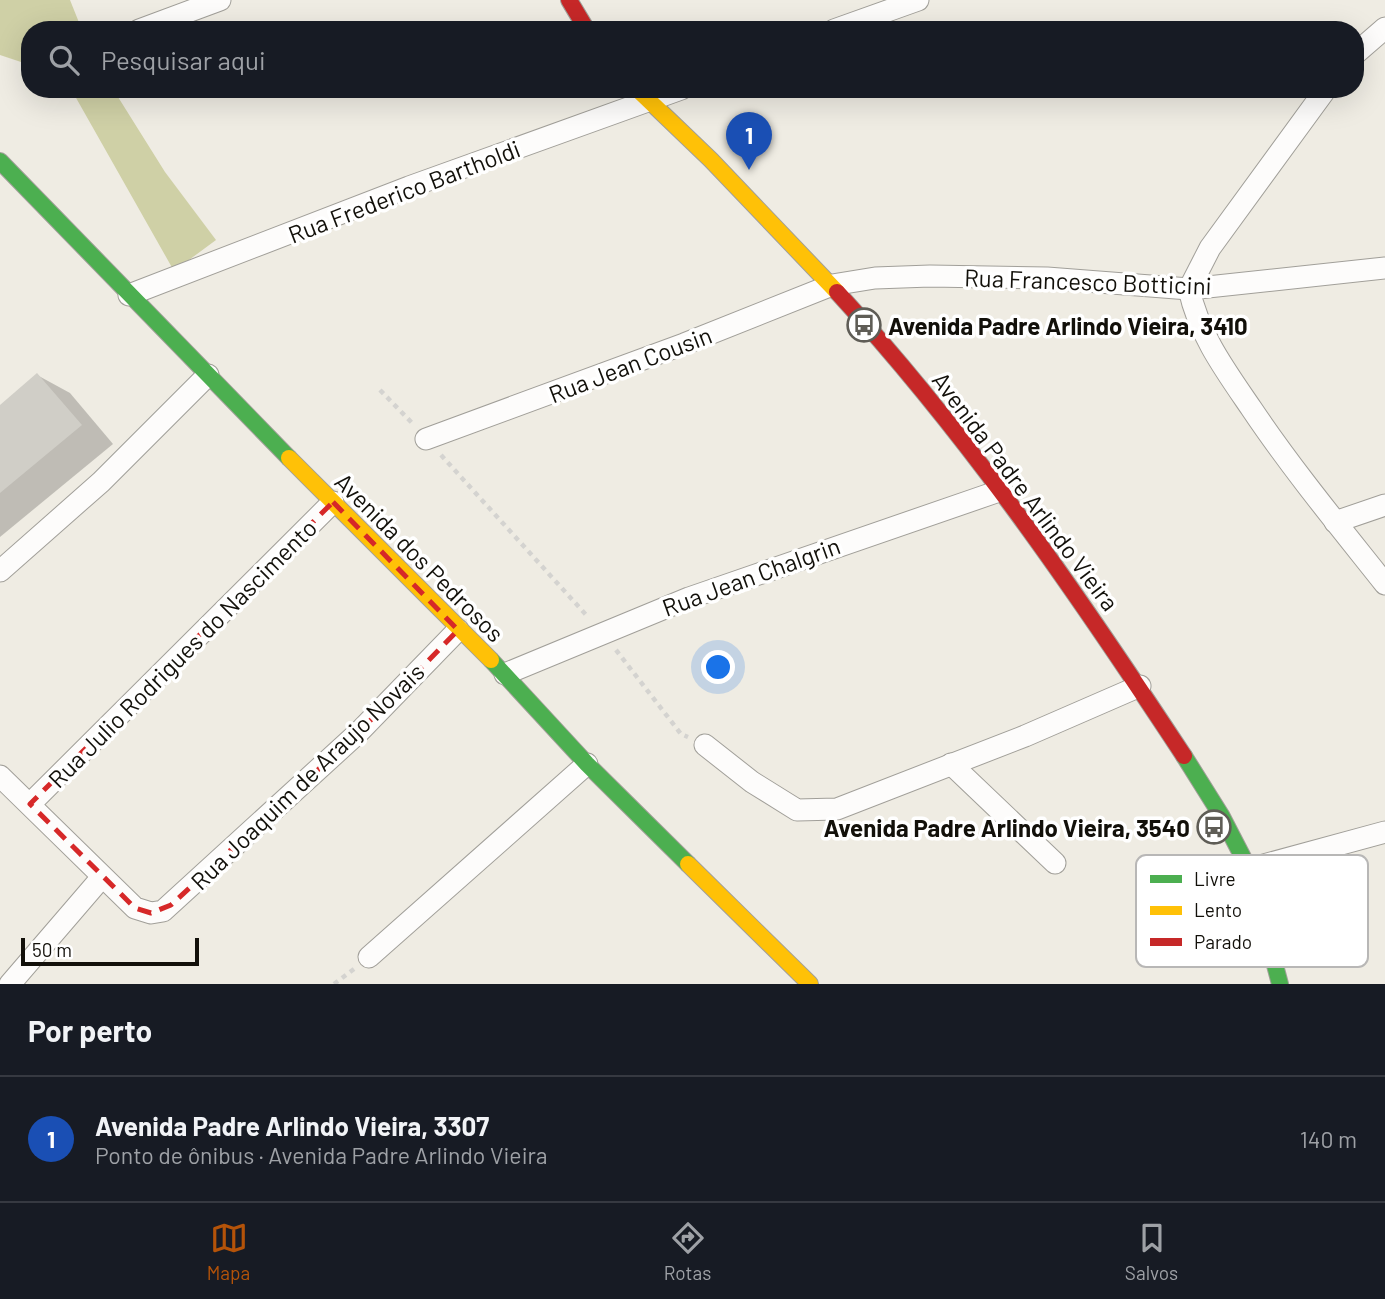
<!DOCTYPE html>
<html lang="pt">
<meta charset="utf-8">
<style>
body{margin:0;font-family:Barlow,sans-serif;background:#20242c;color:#f1f3f6}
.scale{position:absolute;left:21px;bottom:18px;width:178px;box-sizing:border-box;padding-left:7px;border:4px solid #12100a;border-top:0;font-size:19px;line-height:24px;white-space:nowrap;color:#12100a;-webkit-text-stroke:5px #fff;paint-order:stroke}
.you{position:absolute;left:719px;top:668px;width:24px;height:24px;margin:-18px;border:5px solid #fff;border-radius:50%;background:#1a73e8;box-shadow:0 0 0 10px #1a73e833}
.badge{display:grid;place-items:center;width:46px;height:46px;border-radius:50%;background:#b45309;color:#fff;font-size:23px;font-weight:700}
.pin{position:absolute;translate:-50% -58px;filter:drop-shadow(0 2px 4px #0008)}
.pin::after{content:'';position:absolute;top:37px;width:24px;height:21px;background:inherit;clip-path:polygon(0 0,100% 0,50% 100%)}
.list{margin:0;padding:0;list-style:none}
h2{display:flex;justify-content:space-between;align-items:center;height:91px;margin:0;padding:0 28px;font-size:30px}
h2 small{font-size:23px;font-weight:400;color:#9ea1a6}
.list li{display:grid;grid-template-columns:46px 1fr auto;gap:21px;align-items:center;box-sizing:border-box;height:126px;padding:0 28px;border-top:2px solid #363941}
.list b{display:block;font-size:26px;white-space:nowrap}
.list p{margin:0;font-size:23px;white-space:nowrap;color:#9ea1a6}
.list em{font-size:23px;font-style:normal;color:#9ea1a6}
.icon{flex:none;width:38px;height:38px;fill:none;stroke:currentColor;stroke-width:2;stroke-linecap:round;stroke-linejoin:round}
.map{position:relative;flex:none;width:1385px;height:984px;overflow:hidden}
.search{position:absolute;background:#171b24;box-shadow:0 7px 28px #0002;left:21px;right:21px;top:21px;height:77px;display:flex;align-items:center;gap:18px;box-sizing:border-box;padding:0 24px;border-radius:28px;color:#9ea1a6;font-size:26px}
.sheet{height:217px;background:#171b24}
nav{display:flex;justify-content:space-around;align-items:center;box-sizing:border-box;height:98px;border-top:2px solid #363941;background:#171b24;font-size:19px;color:#9ea1a6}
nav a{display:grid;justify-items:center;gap:4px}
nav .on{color:#b45309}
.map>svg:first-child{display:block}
</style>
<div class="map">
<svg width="1385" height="984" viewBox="0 0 1385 984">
<rect width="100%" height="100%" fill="#efece3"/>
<g fill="#cfd0a6">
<polygon points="0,0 70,0 82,30 30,30 30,65 0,55"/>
<polygon points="71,89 113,89 165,172 216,240 174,271"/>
</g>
<polygon fill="#0003" points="37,375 70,393 113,444 0,537 0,407"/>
<polygon fill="#d0cec7" points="37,373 82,425 0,493 0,405"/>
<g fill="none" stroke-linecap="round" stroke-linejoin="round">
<defs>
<g id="street">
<polyline points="139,30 220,0"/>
<polyline points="834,30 918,0"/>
<polyline points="1355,54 1385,28"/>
<path d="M1326,89L1210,248L1189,289C1199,335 1225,370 1251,408C1292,469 1339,526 1385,584"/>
<polyline points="129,295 409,187 681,89"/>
<polyline points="426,439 684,344 832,285 875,278 930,276 1047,278 1189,289 1385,268"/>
<polyline points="1335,522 1385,505"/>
<polyline points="0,571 101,482 208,375"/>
<polyline points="505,674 689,598 1002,490"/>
<polyline points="705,745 752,782 797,810 837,809 1025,736 1140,686"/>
<polyline points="951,764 1055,863"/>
<polyline points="0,776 135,908 151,913 163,911 359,732 458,630"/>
<polyline points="30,804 333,502"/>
<polyline points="1249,869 1385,832"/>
<polyline points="369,957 587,764"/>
<polyline points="10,984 102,877"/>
</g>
<g id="fast">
<polyline points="0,161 289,458"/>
<polyline points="491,660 587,764 688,864"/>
<polyline points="1184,756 1221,815 1250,871 1280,984"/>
</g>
<g id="slow">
<polyline points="637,89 711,160 837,292"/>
<polyline points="289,458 491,660"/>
<polyline points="688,864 810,984"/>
</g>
<g id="jam">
<polyline points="569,0 587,30"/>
<path d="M837,292C970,437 1076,592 1184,756"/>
</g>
</defs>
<use href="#street" stroke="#a19f99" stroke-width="23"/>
<use href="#fast" stroke="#a19f99" stroke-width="18"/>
<use href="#slow" stroke="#a19f99" stroke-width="18"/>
<use href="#jam" stroke="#a19f99" stroke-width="18"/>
<g stroke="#d4d3d0" stroke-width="4.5" stroke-dasharray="5 5" stroke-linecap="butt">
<polyline points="380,390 414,425"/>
<polyline points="441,455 588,617"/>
<polyline points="616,650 681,734 688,737"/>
<polyline points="334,984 354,969"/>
</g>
<use href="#street" stroke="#fdfcfb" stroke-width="21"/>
<use href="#fast" stroke="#4caf50" stroke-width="16"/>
<use href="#slow" stroke="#ffc107" stroke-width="16"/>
<use href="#jam" stroke="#c62828" stroke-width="16"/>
</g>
<path fill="none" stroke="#d62828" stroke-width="5" stroke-dasharray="14 9" stroke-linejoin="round" d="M333,502L458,630L359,732L171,905L151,913L135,908L30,804Z"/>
<defs>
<symbol id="bus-ring" viewBox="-11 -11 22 22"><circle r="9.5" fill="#fff" stroke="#5f5d56" stroke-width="1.5"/><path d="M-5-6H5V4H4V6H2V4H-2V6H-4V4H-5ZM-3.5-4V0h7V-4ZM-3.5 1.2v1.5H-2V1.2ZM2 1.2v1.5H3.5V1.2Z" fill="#5f5d56"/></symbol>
</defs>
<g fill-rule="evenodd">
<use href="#bus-ring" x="845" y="306" width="38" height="38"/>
<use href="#bus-ring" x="1195" y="808" width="38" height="38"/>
</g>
<g text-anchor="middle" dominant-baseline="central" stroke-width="7" stroke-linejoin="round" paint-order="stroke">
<g font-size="24" fill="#12100a" stroke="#fff">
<text transform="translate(404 191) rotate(-21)">Rua Frederico Bartholdi</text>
<text transform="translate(1088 281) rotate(2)">Rua Francesco Botticini</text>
<text transform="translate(630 364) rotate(-21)">Rua Jean Cousin</text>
<text transform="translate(1026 491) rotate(53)">Avenida Padre Arlindo Vieira</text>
<text transform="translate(420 557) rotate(45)">Avenida dos Pedrosos</text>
<text transform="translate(751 576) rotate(-20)">Rua Jean Chalgrin</text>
<text transform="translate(182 653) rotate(-45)">Rua Julio Rodrigues do Nascimento</text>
<text transform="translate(307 776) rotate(-44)">Rua Joaquim de Araujo Novais</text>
</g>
<g font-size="24" font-weight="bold" fill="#12100a" stroke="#fff" text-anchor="start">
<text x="888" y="325">Avenida Padre Arlindo Vieira, 3410</text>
<text x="1190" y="827" text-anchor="end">Avenida Padre Arlindo Vieira, 3540</text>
</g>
</g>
<rect x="1136" y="855" width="232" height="112" rx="10" fill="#fff" stroke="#b8b7b6" stroke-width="2"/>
<rect x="1150" y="875" width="32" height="8" fill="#4caf50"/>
<rect x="1150" y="906" width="32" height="9" fill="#ffc107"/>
<rect x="1150" y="938" width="32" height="8" fill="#c62828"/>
<g font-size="19" fill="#12100a">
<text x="1194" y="886">Livre</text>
<text x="1194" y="917">Lento</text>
<text x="1194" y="949">Parado</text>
</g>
</svg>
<div class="scale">50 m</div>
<div class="you"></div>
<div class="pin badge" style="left:749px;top:170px;background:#1a4fb4">1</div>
<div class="search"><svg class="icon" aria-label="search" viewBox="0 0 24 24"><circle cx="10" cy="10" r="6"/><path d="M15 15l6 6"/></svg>Pesquisar aqui</div>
</div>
<section class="sheet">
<h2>Por perto<small></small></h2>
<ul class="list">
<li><span class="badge" style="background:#1a4fb4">1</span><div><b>Avenida Padre Arlindo Vieira, 3307</b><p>Ponto de ônibus · Avenida Padre Arlindo Vieira</p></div><em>140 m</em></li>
</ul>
</section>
<nav>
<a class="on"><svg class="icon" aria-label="map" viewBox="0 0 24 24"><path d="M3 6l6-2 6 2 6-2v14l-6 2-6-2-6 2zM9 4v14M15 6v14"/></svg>Mapa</a>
<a><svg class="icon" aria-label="directions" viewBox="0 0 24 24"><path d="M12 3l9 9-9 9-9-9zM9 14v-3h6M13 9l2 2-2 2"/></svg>Rotas</a>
<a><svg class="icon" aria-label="saved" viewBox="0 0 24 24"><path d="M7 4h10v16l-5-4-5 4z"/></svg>Salvos</a>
</nav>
